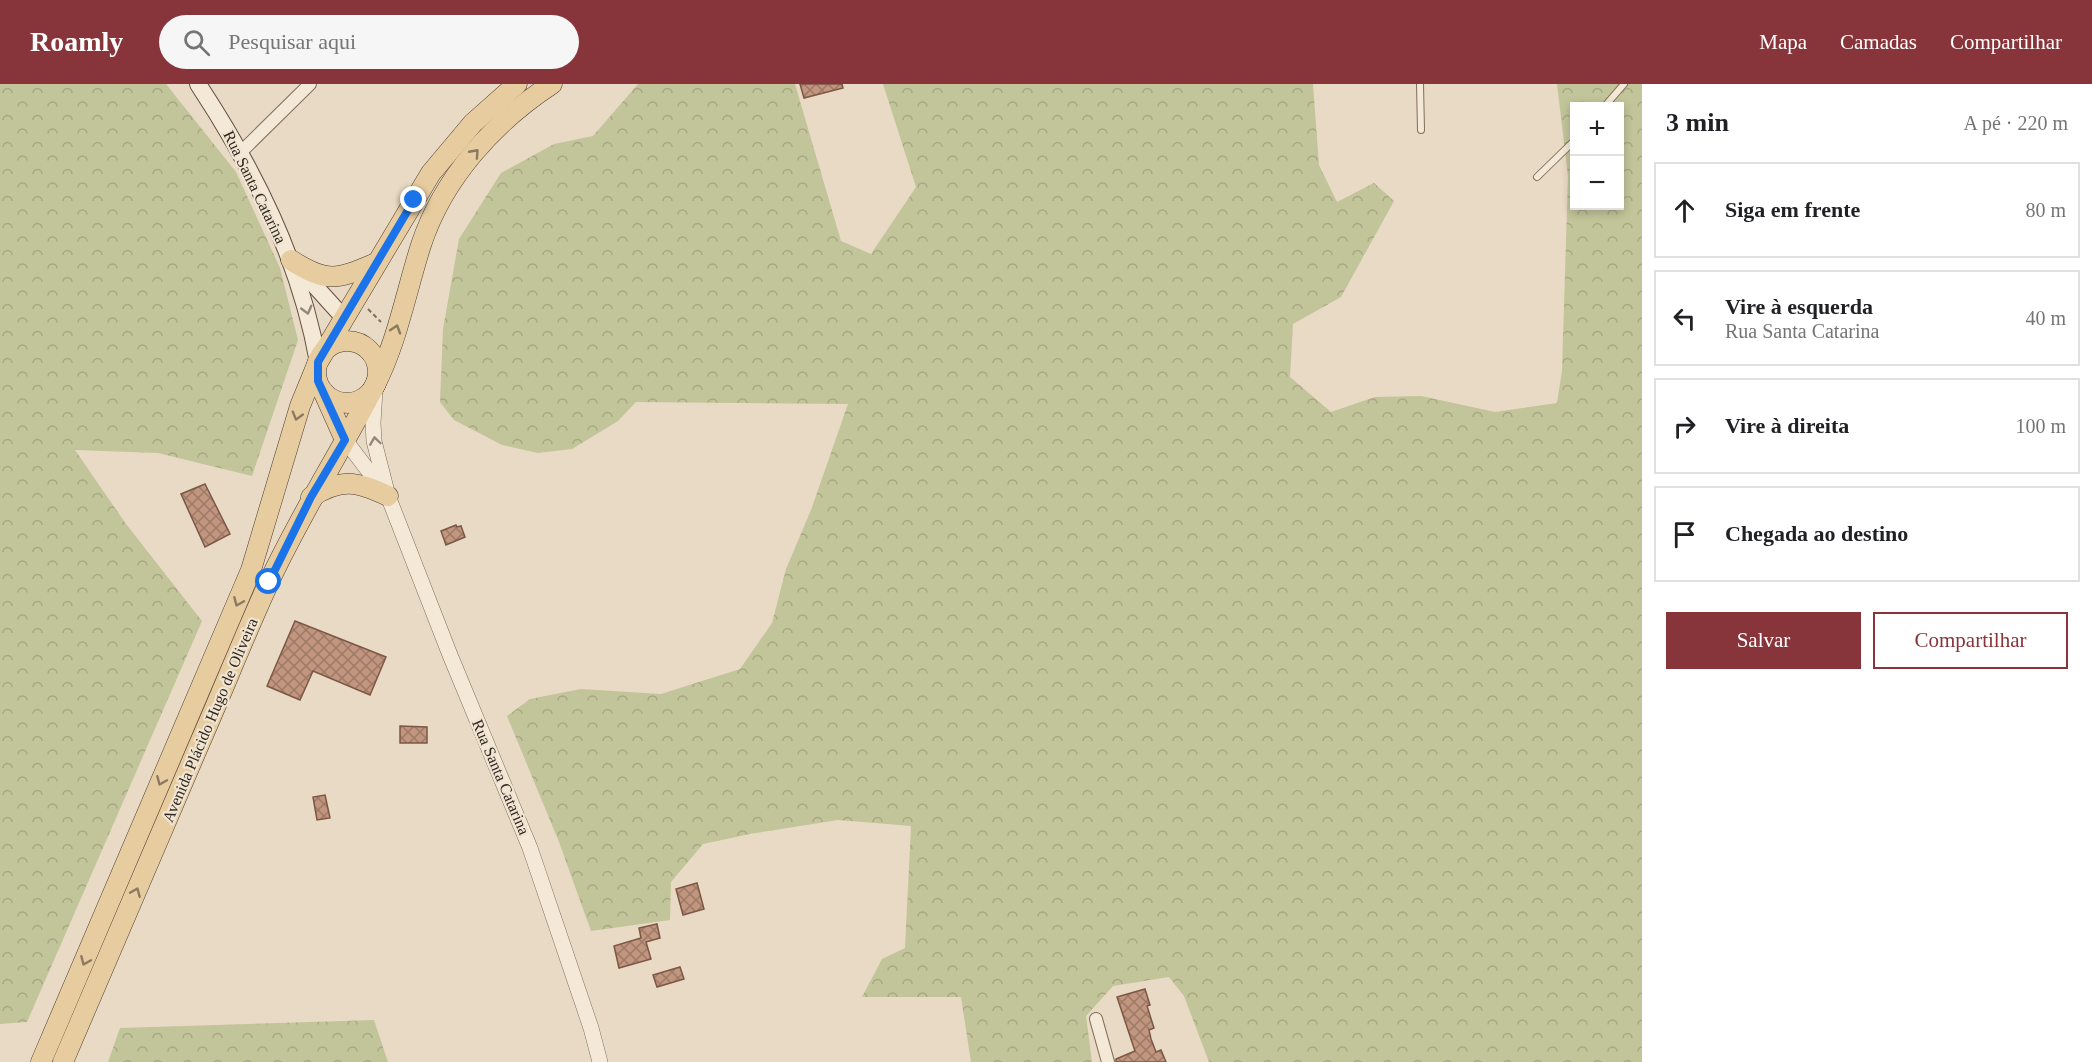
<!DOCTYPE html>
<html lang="pt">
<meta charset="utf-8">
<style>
body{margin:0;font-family:Georgia,serif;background:#f6f6f6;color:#202124}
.controls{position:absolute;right:18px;top:18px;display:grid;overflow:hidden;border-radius:0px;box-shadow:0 3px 9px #0003}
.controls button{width:54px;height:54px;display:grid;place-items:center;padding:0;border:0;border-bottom:2px solid #e0e0e0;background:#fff;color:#202124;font:30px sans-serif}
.stop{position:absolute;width:18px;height:18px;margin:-14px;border:4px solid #1a73e8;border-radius:50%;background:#fff}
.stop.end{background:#1a73e8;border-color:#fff;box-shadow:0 2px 6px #0008}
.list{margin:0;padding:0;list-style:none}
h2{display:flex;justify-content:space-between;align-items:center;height:78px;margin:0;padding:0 24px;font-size:26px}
h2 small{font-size:20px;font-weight:400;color:#757577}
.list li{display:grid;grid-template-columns:39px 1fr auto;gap:18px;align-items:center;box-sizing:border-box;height:96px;margin:0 12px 12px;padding:0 12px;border:2px solid #e0e0e0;border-radius:0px}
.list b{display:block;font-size:22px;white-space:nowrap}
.list p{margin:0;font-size:20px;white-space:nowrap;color:#757577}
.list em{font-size:20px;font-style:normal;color:#757577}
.actions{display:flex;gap:12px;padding:18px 24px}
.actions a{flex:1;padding:14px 0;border:2px solid #87343a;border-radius:0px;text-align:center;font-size:21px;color:#87343a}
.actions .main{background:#87343a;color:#fff}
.icon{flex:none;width:33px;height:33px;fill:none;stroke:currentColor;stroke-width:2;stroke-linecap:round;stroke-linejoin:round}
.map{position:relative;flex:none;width:1642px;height:978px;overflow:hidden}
header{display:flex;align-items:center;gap:36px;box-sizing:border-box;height:84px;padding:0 30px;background:#87343a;color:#fff}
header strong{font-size:28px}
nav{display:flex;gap:33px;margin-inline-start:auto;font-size:21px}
.search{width:420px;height:54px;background:#f6f6f6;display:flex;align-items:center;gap:15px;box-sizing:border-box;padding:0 21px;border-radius:33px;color:#757577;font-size:22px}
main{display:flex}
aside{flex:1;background:#fff}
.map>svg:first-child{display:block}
</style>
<header>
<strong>Roamly</strong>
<div class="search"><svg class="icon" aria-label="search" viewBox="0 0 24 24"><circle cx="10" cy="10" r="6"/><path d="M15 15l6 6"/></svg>Pesquisar aqui</div>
<nav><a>Mapa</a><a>Camadas</a><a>Compartilhar</a></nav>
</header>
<main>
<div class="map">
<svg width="1642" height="978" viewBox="0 0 1642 978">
<defs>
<pattern id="forest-crowns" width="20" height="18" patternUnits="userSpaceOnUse" patternTransform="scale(1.5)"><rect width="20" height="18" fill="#c2c499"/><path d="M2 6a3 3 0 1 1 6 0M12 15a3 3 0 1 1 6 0" fill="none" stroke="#a7a883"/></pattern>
<pattern id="building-cross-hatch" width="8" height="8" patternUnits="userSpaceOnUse" patternTransform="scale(1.5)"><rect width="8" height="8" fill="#c1957e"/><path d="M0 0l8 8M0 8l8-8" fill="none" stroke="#9d7a67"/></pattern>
</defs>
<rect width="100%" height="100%" fill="#e8dac4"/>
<g fill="url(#forest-crowns)" fill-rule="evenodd">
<polygon points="0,0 166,0 236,88 280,184 298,256 252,392 158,369 75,366 126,440 202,537 27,938 0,940"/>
<path d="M638,0H795L841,157L871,170L916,103L883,0H1313L1319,81L1337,118L1374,99L1394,117L1341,213L1293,240L1290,293L1331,328L1375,313L1421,312L1495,328L1557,319L1562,287L1568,92L1557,0H1642V978H1209L1184,912L1169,893L1113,902L1086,932L1092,978H971L961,913H862L882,875L905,864L911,742L838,736L750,750L703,760L671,798L670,836L591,847L559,758L507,632L530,615L581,605L661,610L740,585L772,539L786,485L811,426L848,320L636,318L618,337L572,365L538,369L502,361L454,336L440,318L443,245L459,155L501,89L554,60L593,52ZM1574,22H1620V122H1574Z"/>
<polygon points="374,936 388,978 108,978 120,944"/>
</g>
<g fill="url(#building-cross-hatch)" stroke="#7c5745" stroke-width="1.5">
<polygon points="800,0 842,0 843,4 804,14"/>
<polygon points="205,400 230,450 205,463 181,410"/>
<polygon points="456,441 457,443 461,442 465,453 446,461 441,447"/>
<polygon points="295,537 386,573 370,611 313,587 300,616 267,602"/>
<polygon points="400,642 427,643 427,659 400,659"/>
<polygon points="325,711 330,734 317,736 313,713"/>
<polygon points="697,799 704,825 683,831 676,805"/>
<polygon points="657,840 660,854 646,858 651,875 619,884 614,862 641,854 639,844"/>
<polygon points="680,883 684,895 657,903 653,891"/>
<polygon points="1145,905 1150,921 1147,922 1154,944 1149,946 1151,955 1156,968 1161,966 1166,978 1116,978 1116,975 1135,967 1117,913"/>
</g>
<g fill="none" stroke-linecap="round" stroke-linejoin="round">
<defs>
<g id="service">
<polyline points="1420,0 1421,46"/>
<polyline points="1605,22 1624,0"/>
<polyline points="1537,93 1574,57"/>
</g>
<g id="minor">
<polyline points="241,68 310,0"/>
<polyline points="1096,935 1108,978"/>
</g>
<g id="tertiary">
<polyline points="375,306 373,339 374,357 388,412 450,571 530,764 591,944 600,978"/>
<polyline points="345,356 383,406"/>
</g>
<g id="secondary">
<path d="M198,0C254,85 300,177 318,278"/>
<polyline points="296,181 343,233"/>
</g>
<g id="primary">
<path d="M291,176C328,200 338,195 376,179"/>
<circle cx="347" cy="288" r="31"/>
<polyline points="323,307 345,356"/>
<path d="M311,413C341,394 357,397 388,412"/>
<polyline points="41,978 251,486 300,322 318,278 431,89 473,39 517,0"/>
<path d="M63,978C109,871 155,764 201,656C224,604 245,550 269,498C300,431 340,369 374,303C397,259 406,208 421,161C443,94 494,38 552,0"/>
</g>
</defs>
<use href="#service" stroke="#806d5c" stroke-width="8"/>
<use href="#minor" stroke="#806d5c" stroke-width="14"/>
<use href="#tertiary" stroke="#806d5c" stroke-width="16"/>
<use href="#secondary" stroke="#624e40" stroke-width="18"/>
<use href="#primary" stroke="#4e3c30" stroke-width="21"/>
<polyline stroke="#806d5c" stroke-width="2" stroke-dasharray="4.5 3" stroke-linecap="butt" points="368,225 381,238"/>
<use href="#service" stroke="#f4e9d6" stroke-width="6"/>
<use href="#minor" stroke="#f4e9d6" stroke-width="12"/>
<use href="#tertiary" stroke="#f4e9d6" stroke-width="15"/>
<use href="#secondary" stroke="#f4e9d6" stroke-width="16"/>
<use href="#primary" stroke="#e7cca0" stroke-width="20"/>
</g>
<defs><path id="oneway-chevron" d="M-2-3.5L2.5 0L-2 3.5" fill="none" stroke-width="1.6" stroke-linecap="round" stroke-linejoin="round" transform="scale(1.5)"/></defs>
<g stroke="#8c7a60">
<use href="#oneway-chevron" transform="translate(475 69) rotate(-48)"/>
<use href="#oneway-chevron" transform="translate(396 245) rotate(-72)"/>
<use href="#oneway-chevron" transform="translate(297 332) rotate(106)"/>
<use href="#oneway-chevron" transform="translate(238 518) rotate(113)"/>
<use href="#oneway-chevron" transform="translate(161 697) rotate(113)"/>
<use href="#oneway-chevron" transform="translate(136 808) rotate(-67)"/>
<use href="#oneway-chevron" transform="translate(85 877) rotate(113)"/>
</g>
<g stroke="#93887a">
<use href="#oneway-chevron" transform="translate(307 226) rotate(75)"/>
<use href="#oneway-chevron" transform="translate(375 357) rotate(-98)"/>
</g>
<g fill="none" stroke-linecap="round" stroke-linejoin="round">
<polyline stroke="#1a73e8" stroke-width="8" points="269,498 311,413 345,356 318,297 318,278 414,116"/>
</g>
<g text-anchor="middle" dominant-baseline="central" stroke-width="4.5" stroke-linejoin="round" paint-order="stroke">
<g font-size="16" fill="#32271f" stroke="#f0e5d2">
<text transform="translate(255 103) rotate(64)">Rua Santa Catarina</text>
<text transform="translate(210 636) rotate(-67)">Avenida Plácido Hugo de Oliveira</text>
<text transform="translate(501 693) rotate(67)">Rua Santa Catarina</text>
</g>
</g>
</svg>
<div class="controls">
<button>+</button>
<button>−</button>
</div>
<div class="stop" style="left:269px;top:498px"></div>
<div class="stop end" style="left:414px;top:116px"></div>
</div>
<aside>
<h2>3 min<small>A pé · 220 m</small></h2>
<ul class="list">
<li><svg class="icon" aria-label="ahead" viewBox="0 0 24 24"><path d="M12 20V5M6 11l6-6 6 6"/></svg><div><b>Siga em frente</b></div><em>80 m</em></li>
<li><svg class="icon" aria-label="left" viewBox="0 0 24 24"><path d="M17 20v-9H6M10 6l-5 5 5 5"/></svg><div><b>Vire à esquerda</b><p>Rua Santa Catarina</p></div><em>40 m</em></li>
<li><svg class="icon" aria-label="right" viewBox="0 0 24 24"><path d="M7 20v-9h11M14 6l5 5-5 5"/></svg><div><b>Vire à direita</b></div><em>100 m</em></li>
<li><svg class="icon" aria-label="arrive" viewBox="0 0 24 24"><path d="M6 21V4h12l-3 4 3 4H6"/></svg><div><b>Chegada ao destino</b></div></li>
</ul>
<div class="actions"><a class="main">Salvar</a><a>Compartilhar</a></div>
</aside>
</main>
